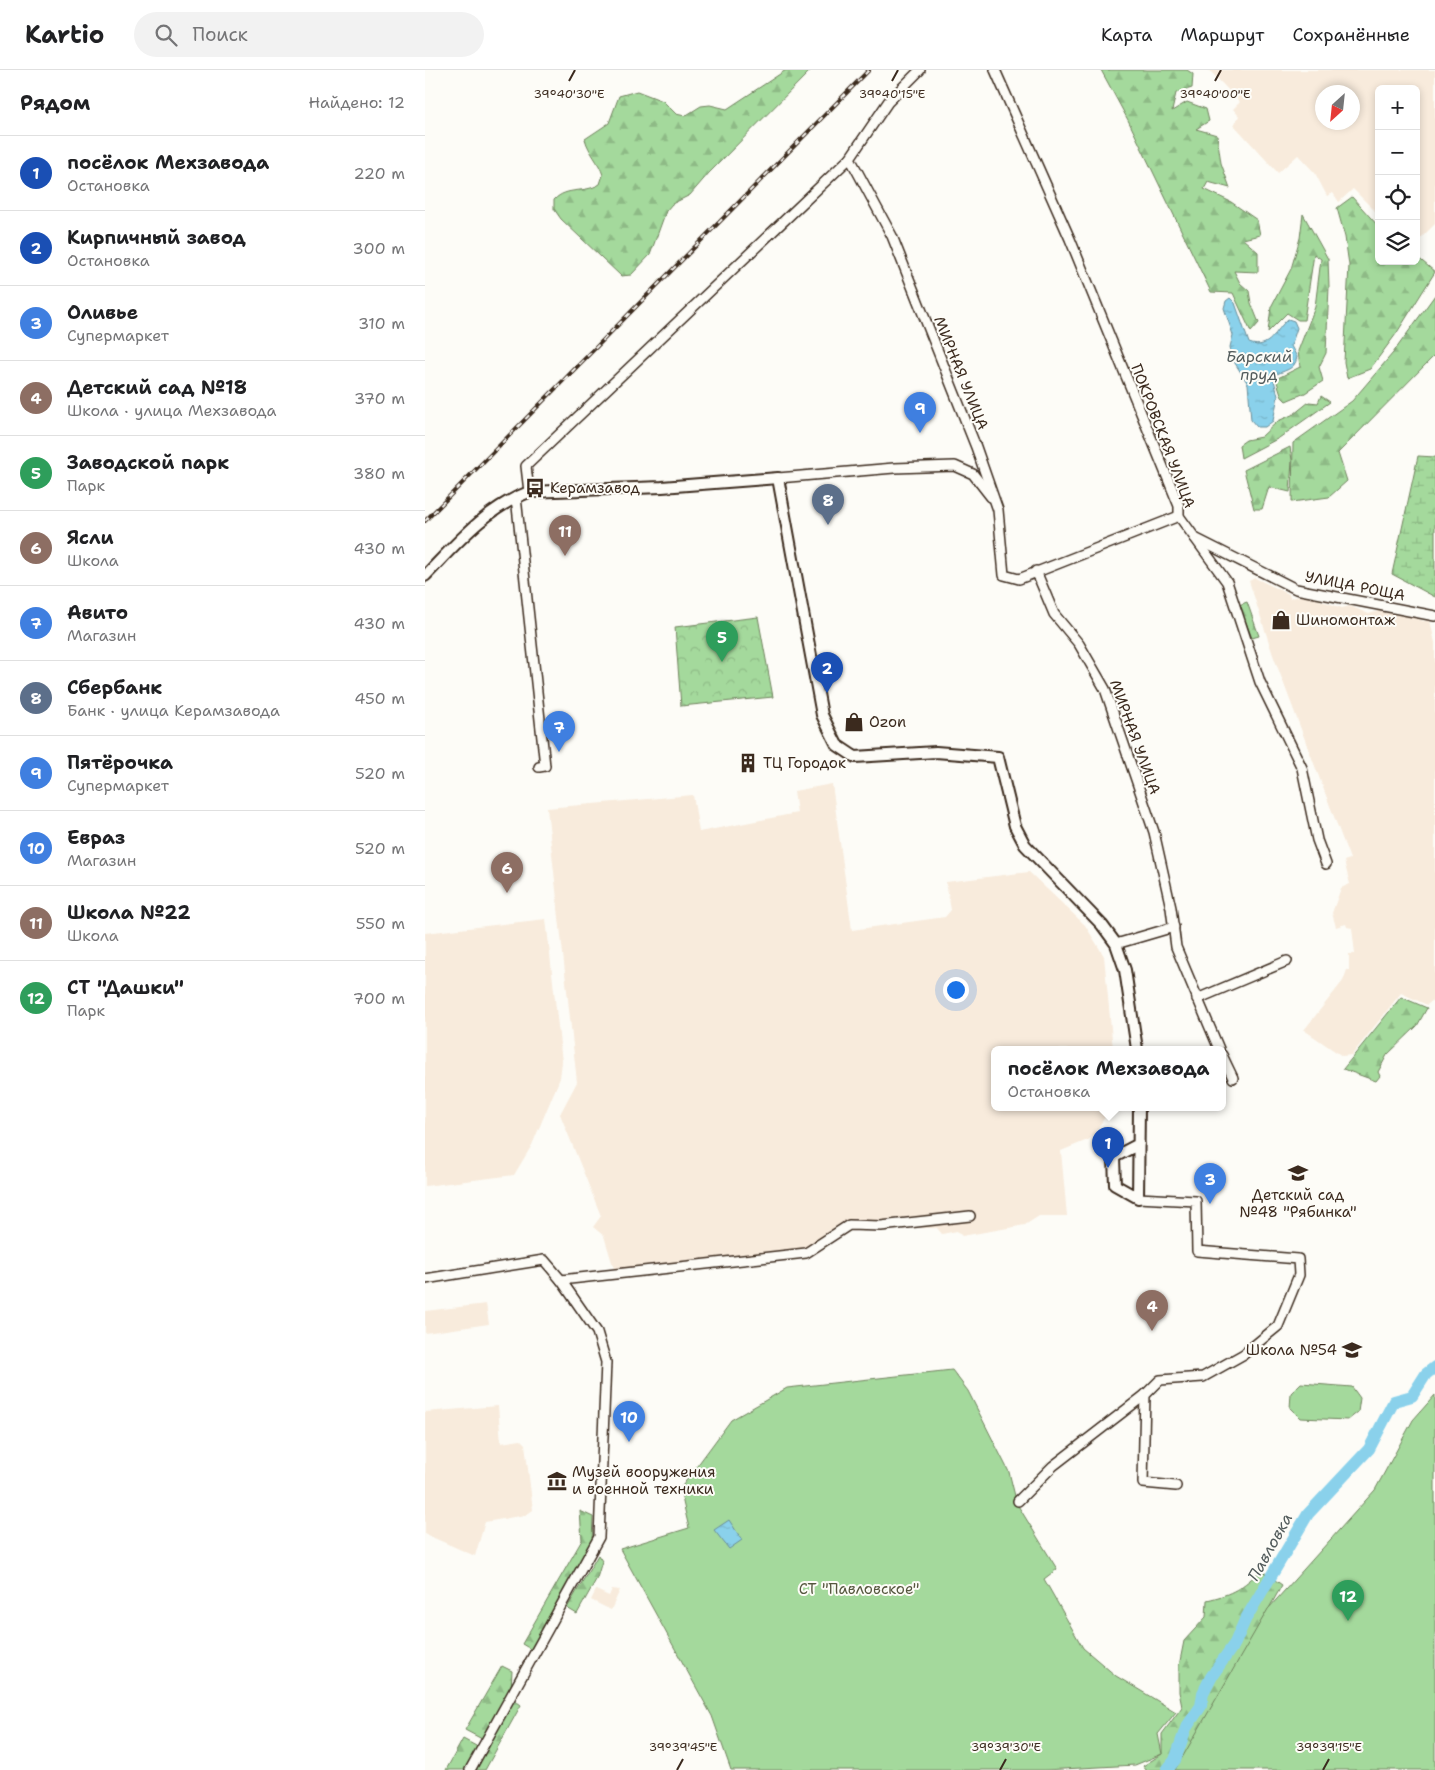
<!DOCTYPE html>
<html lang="ru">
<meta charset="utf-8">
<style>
body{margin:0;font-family:"Shantell Sans",sans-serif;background:#f2f2f2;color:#202124}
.controls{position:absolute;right:15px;top:15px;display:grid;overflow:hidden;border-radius:8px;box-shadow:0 2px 8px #0003}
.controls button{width:45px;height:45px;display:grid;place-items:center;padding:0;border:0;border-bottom:1px solid #e0e0e0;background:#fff;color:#202124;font:25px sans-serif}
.compass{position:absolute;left:890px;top:15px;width:45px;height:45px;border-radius:50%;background:#fff;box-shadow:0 2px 8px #0003;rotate:207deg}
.you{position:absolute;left:530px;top:919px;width:18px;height:18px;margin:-12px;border:4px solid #fff;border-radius:50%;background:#1a73e8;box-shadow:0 0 0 8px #1a73e833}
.badge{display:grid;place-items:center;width:32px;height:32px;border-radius:50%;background:#3b2a1e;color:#fff;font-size:16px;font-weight:700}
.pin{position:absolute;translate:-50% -41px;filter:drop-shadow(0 1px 2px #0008)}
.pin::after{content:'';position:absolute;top:26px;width:18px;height:15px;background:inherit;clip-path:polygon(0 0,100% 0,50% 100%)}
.popup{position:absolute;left:566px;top:976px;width:235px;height:65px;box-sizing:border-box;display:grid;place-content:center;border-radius:8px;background:#fff;filter:drop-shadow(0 1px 4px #0005);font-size:16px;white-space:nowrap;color:#757577}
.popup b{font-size:19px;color:#202124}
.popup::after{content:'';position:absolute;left:50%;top:100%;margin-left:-10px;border:10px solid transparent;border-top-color:#fff}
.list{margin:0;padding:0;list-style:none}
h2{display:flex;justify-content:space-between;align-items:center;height:65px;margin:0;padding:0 20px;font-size:21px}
h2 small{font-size:16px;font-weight:400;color:#757577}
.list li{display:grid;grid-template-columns:32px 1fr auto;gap:15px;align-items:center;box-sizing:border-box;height:75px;padding:0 20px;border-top:1px solid #e0e0e0}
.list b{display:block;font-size:19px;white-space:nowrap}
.list p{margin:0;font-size:16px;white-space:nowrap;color:#757577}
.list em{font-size:16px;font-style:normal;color:#757577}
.icon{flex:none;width:28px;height:28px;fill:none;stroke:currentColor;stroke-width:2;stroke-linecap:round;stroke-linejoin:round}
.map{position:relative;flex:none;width:1010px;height:1700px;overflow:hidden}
header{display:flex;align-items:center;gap:30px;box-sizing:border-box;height:70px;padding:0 25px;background:#fff;border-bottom:1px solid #e0e0e0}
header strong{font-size:24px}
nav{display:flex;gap:28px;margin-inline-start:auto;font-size:18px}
.search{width:350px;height:45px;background:#f2f2f2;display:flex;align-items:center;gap:12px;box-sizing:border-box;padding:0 18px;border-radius:28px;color:#757577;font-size:19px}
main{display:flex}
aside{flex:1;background:#fff}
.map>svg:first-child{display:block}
</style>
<header>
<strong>Kartio</strong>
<div class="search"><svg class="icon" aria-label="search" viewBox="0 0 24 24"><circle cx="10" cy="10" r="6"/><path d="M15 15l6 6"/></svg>Поиск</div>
<nav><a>Карта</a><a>Маршрут</a><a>Сохранённые</a></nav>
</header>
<main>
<aside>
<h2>Рядом<small>Найдено: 12</small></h2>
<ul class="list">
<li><span class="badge" style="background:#1a4fb4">1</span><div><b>посёлок Мехзавода</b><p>Остановка</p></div><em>220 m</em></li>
<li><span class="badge" style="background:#1a4fb4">2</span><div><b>Кирпичный завод</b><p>Остановка</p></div><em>300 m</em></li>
<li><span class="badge" style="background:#3f7fe0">3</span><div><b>Оливье</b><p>Супермаркет</p></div><em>310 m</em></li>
<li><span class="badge" style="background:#8d6e63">4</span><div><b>Детский сад №18</b><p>Школа · улица Мехзавода</p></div><em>370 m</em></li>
<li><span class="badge" style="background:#2e9e5b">5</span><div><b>Заводской парк</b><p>Парк</p></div><em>380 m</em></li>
<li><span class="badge" style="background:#8d6e63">6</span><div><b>Ясли</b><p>Школа</p></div><em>430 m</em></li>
<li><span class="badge" style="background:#3f7fe0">7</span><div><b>Авито</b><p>Магазин</p></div><em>430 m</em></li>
<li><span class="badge" style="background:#5c6f8a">8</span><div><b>Сбербанк</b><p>Банк · улица Керамзавода</p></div><em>450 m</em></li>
<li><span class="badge" style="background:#3f7fe0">9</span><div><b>Пятёрочка</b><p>Супермаркет</p></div><em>520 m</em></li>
<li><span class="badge" style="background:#3f7fe0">10</span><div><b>Евраз</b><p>Магазин</p></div><em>520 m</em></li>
<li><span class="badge" style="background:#8d6e63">11</span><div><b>Школа №22</b><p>Школа</p></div><em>550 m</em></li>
<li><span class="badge" style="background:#2e9e5b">12</span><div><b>СТ &quot;Дашки&quot;</b><p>Парк</p></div><em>700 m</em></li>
</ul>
</aside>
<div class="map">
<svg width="1010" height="1700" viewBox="0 0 1010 1700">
<defs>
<pattern id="forest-firs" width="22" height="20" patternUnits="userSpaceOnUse" patternTransform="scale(1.25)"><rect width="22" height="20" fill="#a4d99c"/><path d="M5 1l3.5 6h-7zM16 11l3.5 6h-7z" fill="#8eba86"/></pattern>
<pattern id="wetland-marsh" width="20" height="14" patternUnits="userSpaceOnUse" patternTransform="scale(1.25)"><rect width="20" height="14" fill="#a4d99c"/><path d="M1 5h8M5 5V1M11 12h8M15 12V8" fill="none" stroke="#8eba86"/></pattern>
<pattern id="park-crowns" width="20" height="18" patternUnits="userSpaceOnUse" patternTransform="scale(1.25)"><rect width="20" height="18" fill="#a4d99c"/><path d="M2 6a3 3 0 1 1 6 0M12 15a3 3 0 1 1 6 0" fill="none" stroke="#8eba86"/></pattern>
<pattern id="water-ripples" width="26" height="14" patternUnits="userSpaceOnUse" patternTransform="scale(1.25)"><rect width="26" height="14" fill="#8ad1eb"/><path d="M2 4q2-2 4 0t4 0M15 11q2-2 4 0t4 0" fill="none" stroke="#78b4c9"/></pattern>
</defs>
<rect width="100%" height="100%" fill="#fdfcf7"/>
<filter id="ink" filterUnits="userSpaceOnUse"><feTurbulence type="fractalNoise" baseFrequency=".02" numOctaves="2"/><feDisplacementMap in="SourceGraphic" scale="10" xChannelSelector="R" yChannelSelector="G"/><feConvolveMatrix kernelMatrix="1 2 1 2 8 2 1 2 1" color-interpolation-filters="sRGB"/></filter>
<g filter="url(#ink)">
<g fill="#f8ebdc" fill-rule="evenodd">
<path d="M784,0H1010V154L991,173V19H954V145L928,119L914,132L908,123L902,126L890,103L873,85L853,103L809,55L814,46L808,39L815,32ZM898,22H928V52H898Z"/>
<polygon points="830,508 864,524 865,528 880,525 917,538 925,536 944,544 956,540 984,544 998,551 1005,550 1010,573 1010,928 1002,935 976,923 927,985 917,986 879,960 918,911 922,900 924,900 924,884 930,884 927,858 922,857 921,854 911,857 907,843 916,818 925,814 919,791 925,789 848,585 824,511"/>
<polygon points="407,714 427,860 520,847 526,840 521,812 604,802 660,855 679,886 688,979 569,979 569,1037 687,1037 665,1069 636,1081 642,1146 614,1146 600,1155 537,1166 532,1161 517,1164 512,1158 415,1157 377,1180 189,1199 179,1166 168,1157 176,1146 135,1044 152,1012 122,738 268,725 274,762 372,743 369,721"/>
<polygon points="121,849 137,992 135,1008 107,1075 89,1105 0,1116 0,863"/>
<polygon points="61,1234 64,1254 0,1263 0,1241"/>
<polygon points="73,1336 76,1373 96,1370 100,1374 108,1440 101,1445 60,1452 50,1486 0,1464 0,1342"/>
<polygon points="187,1519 195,1520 186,1540 166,1530 171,1520 184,1526"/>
</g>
<g fill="url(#forest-firs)" stroke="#70825d">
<path d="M361,0H386L284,103L265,125L247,134L241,141L225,185L206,205L196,206L136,149L129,139V130C142,116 159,124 175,114L178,105C174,92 164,83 160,69L184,53L194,26L212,21L238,31L251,44L260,46L276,36L285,35L302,39Z"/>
<polygon points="676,0 762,0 768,4 767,18 751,23 747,41 762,32 781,39 784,51 771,59 792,65 796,93 805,118 783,112 779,119 806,132 832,150 835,165 818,169 833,182 833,202 809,201 815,213 824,221 826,233 834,253 826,262 808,223 786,222 703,50"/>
<polygon points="927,127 954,157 954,191 991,191 991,186 1010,202 971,264 945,299 922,308 919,292 924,195 920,167 912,138"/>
<polygon points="878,144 903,189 904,217 901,283 894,297 898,311 880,323 861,331 857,327 851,309 875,297 873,281 890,237 896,189 889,184 879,250 873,250 862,243 843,262 846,237 866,199 875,168"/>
<polygon points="1010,225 1010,285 913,383 922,411 904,427 867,432 868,373 927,331 968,283"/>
<polygon points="896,326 905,332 854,368 816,388 814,375 821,370 836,367 853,351 869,344 884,332 893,333"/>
<polygon points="865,377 867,390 865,422 844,417 837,439 829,439 819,400"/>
<polygon points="822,532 834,566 827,568 814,535"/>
<polygon points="976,927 1002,938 992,956 962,985 953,1002 955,1006 951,1011 918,999"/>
<polygon points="155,1441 168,1447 167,1472 107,1580 97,1574 157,1470"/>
<polygon points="173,1485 177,1491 172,1508 152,1544 142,1538"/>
<path d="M836,1500L857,1515L754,1700H721L718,1696L737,1684V1664L757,1637L754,1622V1596L759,1571L781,1547L782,1530C808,1524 817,1518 836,1500Z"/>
<polygon points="77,1596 87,1601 86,1619 57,1669 40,1660"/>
<polygon points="88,1629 96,1635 60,1700 48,1700"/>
<polygon points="38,1669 53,1677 40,1700 21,1700"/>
</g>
<polygon fill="url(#wetland-marsh)" stroke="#70825d" points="993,386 1010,387 1010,527 967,504"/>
<polygon fill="url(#park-crowns)" stroke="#70825d" points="333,547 348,627 256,636 250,557"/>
<g fill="#a4d99c" stroke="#70825d">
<polygon points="527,1300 543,1321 584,1402 592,1434 632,1499 619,1509 658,1578 691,1606 751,1642 733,1664 737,1684 710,1695 620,1700 306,1700 287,1646 195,1479 264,1458 255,1419 306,1350 362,1318"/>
<polygon points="876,1313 927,1317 935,1328 933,1342 923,1350 875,1348 865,1338 866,1323"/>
<polygon points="1010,1325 1010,1700 750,1700 843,1539 950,1420 988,1350"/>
</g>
<g fill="url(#water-ripples)" stroke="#6a8e99">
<path d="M805,228L810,233L824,273C845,281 850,260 863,249L869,251L872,258L866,276L872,287C870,301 858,300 848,306L853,326L848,351L840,357H832L826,350L823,314L808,290L805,277L808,265L799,238L801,231Z"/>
<polygon points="304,1450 317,1470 304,1479 289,1460"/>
</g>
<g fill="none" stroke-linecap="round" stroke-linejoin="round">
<polyline stroke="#8ad1eb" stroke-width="12" points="742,1700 750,1690 761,1658 776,1636 778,1623 786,1607 810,1573 820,1550 883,1444 944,1379 969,1331 987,1326 1001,1304 1010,1297"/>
<defs>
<g id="minor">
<polyline points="570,0 645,169 754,436 754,446 802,512 835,612 877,698 892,770 901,794"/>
<polyline points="425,88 467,166 551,377 573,440 579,505 594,509 754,446"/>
<polyline points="353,408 469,398 530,396 548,404 566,427"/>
<polyline points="104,422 101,396 425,88 463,32 495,0"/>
<polyline points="91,427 120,696 114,697"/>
<polyline points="770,468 871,519 1010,546"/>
<polyline points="611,501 629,544 654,574 680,619 729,762 746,838 751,877 794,979"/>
<polyline points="691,874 749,857"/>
<polyline points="772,929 862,891"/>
<polyline points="797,985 808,1008"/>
<polyline points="713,1128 771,1131 772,1181 873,1189 874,1205 853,1256 819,1284 778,1307 735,1310 720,1325 718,1413 751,1416"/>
<polyline points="0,1209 119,1190 136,1210"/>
<polyline points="593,1431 628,1396 720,1325"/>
<polyline points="45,1700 174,1467 181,1292 172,1262 136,1210 381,1183 424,1155 456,1156 545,1146"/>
</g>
<g id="tertiary">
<path d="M0,506C31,474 61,438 104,422L237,417L353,408L397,645L412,675L430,687L511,682L573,687L590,756L600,775L677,855L691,874L700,900L712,979"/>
<polyline points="714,1074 689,1087 690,1115 713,1128 714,1037"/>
</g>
</defs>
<use href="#minor" stroke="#3b2a1e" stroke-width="12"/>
<use href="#tertiary" stroke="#3b2a1e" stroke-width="14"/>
<use href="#minor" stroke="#fdfcf7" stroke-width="9"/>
<use href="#tertiary" stroke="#fdfcf7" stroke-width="10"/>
<defs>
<polyline id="rail" points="0,451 444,0"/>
</defs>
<use href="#rail" stroke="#3b2a1e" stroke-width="4"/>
<use href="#rail" stroke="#fdfcf7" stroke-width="2" stroke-dasharray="5.5" stroke-linecap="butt"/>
</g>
</g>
<path fill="none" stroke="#3b2a1e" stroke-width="2" d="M144,11L150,0M467,11L473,0M790,11L796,0M252,1700L258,1689M575,1700L581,1689M898,1700L904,1689"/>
<defs>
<symbol id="bus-bare" viewBox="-9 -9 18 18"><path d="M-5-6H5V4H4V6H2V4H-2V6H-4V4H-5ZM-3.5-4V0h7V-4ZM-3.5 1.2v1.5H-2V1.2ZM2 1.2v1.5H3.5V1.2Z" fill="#3b2a1e" stroke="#fdfcf7" stroke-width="2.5" paint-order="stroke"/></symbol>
<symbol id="shop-bare" viewBox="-9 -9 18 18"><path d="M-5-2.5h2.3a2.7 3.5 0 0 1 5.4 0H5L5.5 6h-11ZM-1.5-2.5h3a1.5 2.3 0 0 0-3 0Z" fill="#3b2a1e" stroke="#fdfcf7" stroke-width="2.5" paint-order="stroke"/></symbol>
<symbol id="building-bare" viewBox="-9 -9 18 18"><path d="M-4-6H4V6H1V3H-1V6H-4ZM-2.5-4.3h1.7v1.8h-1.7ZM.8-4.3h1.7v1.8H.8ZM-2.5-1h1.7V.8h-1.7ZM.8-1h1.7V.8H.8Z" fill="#3b2a1e" stroke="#fdfcf7" stroke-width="2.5" paint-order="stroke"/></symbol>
<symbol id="school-bare" viewBox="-9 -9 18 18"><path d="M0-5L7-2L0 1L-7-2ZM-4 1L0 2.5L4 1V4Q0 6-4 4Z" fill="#3b2a1e" stroke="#fdfcf7" stroke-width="2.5" paint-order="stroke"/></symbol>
<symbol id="museum-bare" viewBox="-9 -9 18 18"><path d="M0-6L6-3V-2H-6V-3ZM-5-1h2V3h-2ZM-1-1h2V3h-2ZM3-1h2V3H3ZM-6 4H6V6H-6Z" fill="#3b2a1e" stroke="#fdfcf7" stroke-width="2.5" paint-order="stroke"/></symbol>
</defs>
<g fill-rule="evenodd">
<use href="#bus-bare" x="96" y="404" width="28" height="28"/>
<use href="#shop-bare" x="842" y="536" width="28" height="28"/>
<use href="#shop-bare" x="415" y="638" width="28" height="28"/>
<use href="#building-bare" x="309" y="679" width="28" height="28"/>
<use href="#school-bare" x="859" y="1089" width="28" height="28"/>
<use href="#school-bare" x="913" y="1266" width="28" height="28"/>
<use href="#museum-bare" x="118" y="1397" width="28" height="28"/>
</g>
<g text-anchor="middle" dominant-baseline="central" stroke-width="4" stroke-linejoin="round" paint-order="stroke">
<g font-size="15" fill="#3b2a1e" stroke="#fdfcf7">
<text transform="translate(536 303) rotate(68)">МИРНАЯ УЛИЦА</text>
<text transform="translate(738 366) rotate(69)">ПОКРОВСКАЯ УЛИЦА</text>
<text transform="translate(930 516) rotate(11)">УЛИЦА РОЩА</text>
<text transform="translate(710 667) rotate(70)">МИРНАЯ УЛИЦА</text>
</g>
<g font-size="15" fill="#3b2a1e" stroke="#fdfcf7" text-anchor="start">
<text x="125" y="418">Керамзавод</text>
<text x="871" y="550">Шиномонтаж</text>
<text x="444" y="652">Ozon</text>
<text x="338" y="693">ТЦ Городок</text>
<text x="873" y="1125" text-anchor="middle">Детский сад<tspan x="873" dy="17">№48 "Рябинка"</tspan></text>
<text x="912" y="1280" text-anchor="end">Школа №54</text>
<text x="147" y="1402">Музей вооружения<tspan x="147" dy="17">и военной техники</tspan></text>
</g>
<g font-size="15" fill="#55563e" stroke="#fdfcf7">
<text x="434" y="1519">СТ "Павловское"</text>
</g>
<g font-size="16" font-style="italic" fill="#535c5c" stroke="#fdfcf7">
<text x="834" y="286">Барский<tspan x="834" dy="18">пруд</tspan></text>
<text transform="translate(845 1477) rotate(-61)">Павловка</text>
</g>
</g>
<g font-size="12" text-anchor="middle" fill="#3b2a1e" stroke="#fdfcf7" stroke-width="4" stroke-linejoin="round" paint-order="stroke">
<text x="144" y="28">39°40'30"E</text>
<text x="467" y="28">39°40'15"E</text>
<text x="790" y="28">39°40'00"E</text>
<text x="258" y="1681">39°39'45"E</text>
<text x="581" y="1681">39°39'30"E</text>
<text x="904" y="1681">39°39'15"E</text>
</g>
</svg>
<div class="controls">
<button>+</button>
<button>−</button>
<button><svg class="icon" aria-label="locate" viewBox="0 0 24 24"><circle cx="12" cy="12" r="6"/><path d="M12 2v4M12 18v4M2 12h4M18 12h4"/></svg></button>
<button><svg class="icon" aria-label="layers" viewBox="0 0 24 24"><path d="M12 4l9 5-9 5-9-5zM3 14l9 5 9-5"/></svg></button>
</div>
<svg class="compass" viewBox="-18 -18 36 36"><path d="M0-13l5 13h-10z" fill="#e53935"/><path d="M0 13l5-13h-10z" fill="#757577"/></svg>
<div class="you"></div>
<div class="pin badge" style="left:683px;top:1098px;background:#1a4fb4">1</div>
<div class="popup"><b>посёлок Мехзавода</b>Остановка</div>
<div class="pin badge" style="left:402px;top:623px;background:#1a4fb4">2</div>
<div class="pin badge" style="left:785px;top:1134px;background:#3f7fe0">3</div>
<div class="pin badge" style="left:727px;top:1261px;background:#8d6e63">4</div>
<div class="pin badge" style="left:297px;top:592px;background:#2e9e5b">5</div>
<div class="pin badge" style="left:82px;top:823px;background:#8d6e63">6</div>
<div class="pin badge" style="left:134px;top:682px;background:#3f7fe0">7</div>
<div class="pin badge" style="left:403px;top:455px;background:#5c6f8a">8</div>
<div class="pin badge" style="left:495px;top:363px;background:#3f7fe0">9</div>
<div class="pin badge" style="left:204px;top:1372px;background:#3f7fe0">10</div>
<div class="pin badge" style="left:140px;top:486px;background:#8d6e63">11</div>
<div class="pin badge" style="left:923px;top:1551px;background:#2e9e5b">12</div>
</div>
</main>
